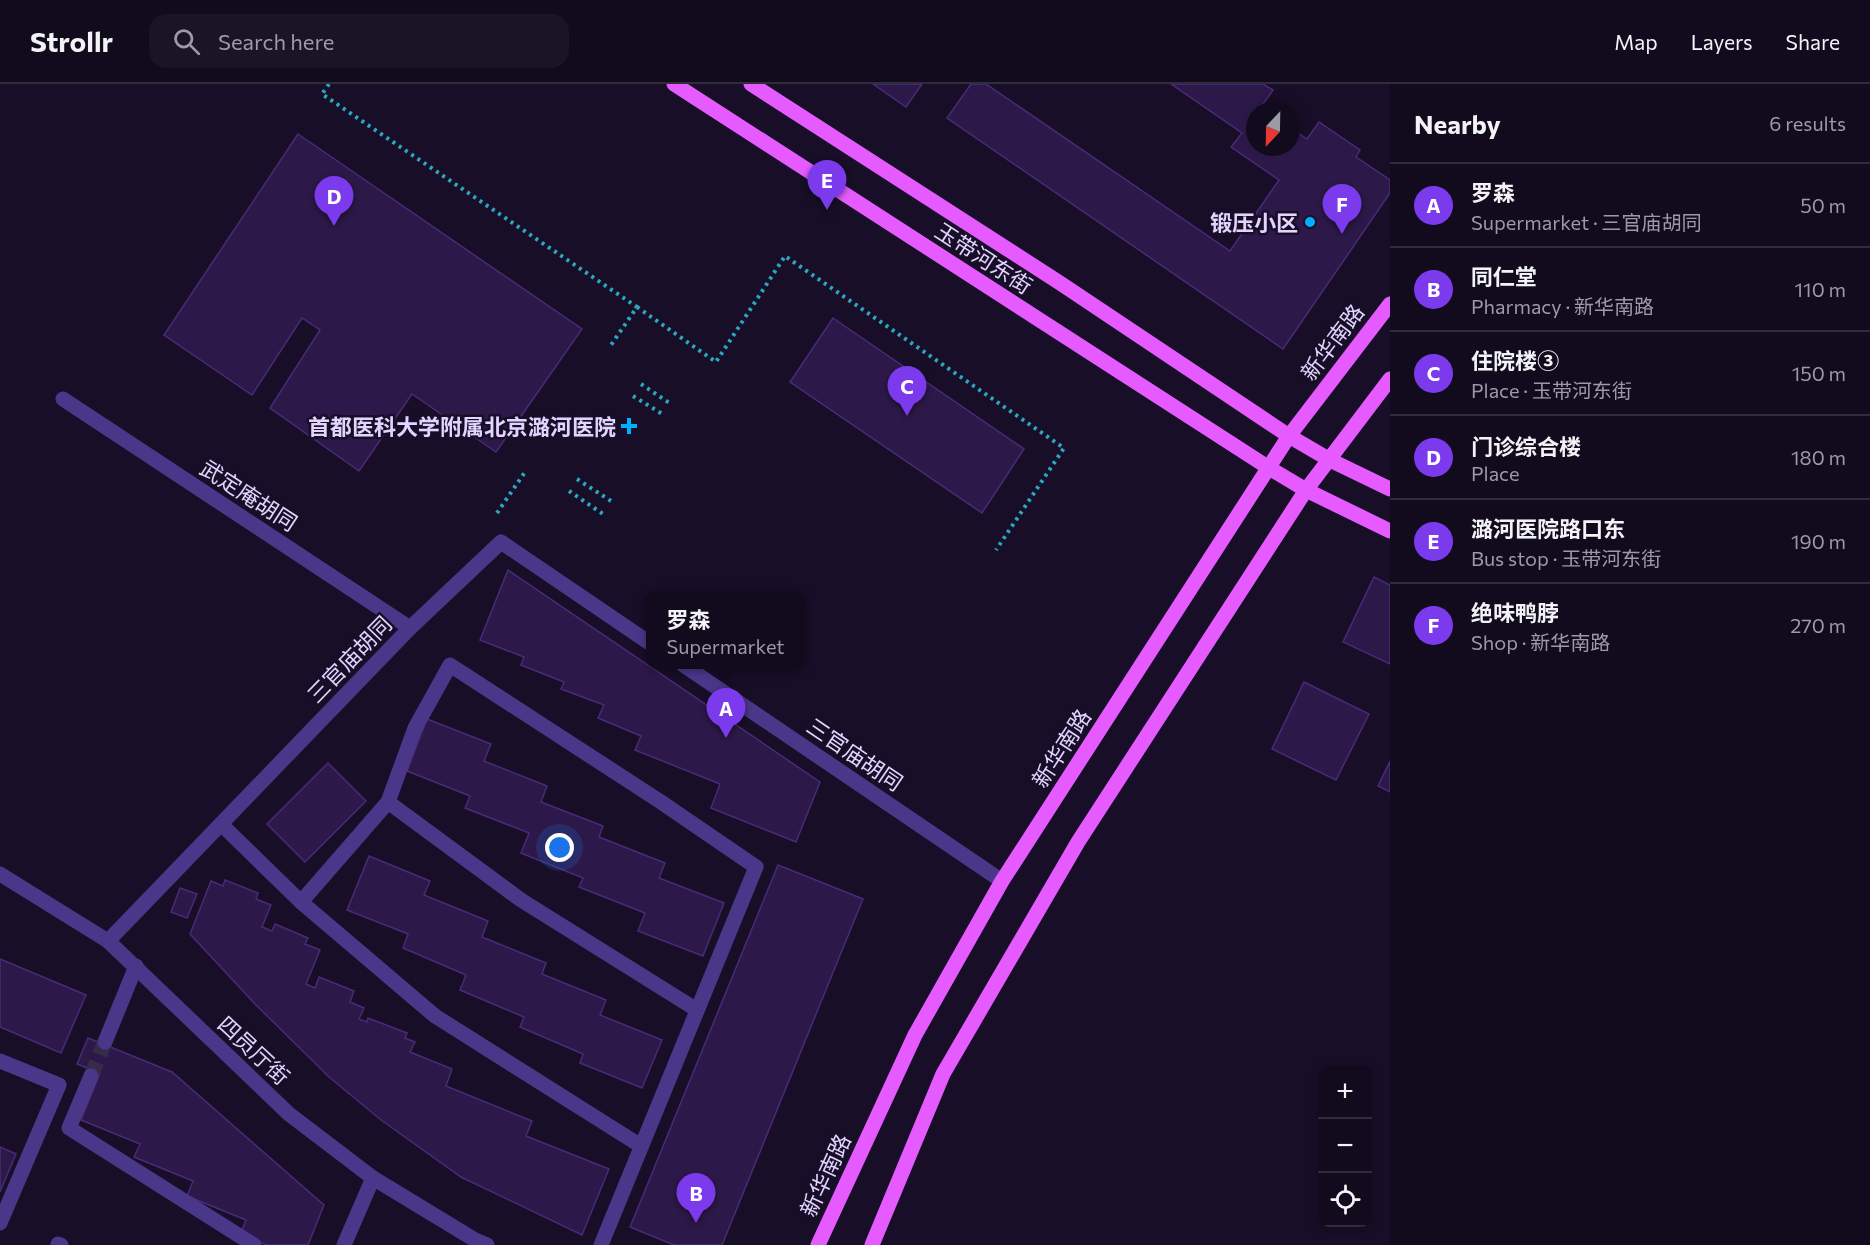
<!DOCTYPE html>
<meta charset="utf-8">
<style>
body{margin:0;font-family:Commissioner,"Noto Sans SC",sans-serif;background:#1b1326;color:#f1f3f6}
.controls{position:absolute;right:18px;bottom:18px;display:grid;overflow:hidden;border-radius:12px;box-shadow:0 3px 9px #0003}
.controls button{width:54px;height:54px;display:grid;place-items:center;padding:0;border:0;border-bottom:2px solid #312b3b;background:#120a1d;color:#f1f3f6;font:30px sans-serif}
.compass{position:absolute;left:1246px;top:18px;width:54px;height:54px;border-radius:50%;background:#120a1d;box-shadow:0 3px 9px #0003;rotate:202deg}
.you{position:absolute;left:560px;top:764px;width:21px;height:21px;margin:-15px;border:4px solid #fff;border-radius:50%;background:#1a73e8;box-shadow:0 0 0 9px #1a73e833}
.badge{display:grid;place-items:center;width:39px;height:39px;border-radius:50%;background:#7c3aed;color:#fff;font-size:20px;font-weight:700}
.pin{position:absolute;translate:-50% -50px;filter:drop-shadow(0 2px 3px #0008)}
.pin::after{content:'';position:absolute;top:32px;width:21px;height:18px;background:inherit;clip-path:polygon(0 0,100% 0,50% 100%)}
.popup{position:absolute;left:646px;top:507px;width:159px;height:78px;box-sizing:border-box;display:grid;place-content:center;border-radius:12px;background:#120a1d;filter:drop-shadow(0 2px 4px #0005);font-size:20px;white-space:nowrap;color:#9c9aa4}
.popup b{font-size:22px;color:#f1f3f6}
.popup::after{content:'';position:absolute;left:50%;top:100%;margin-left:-12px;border:12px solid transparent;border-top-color:#120a1d}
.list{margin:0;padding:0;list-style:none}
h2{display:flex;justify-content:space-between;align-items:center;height:78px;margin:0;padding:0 24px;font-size:26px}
h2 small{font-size:20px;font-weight:400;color:#9c9aa4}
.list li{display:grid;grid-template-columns:39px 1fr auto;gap:18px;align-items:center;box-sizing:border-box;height:84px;padding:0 24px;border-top:2px solid #312b3b}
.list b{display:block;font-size:22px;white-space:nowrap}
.list p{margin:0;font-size:20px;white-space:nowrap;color:#9c9aa4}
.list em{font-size:20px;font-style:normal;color:#9c9aa4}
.icon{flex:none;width:33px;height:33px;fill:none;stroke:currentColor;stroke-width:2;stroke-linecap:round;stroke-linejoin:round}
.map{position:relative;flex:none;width:1390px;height:1161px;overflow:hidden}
header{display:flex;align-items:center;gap:36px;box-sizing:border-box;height:84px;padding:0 30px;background:#120a1d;border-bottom:2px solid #312b3b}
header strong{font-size:28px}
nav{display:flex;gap:33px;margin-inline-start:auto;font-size:21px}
.search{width:420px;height:54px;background:#1b1326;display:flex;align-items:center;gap:15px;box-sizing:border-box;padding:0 21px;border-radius:18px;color:#9c9aa4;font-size:22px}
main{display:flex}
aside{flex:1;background:#120a1d}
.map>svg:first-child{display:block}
</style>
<header>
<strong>Strollr</strong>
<div class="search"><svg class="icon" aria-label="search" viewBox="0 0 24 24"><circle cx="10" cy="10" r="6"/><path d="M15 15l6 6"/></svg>Search here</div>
<nav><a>Map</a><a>Layers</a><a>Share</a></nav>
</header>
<main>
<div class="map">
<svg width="1390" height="1161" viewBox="0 0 1390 1161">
<rect width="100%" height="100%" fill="#180e27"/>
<g fill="#2d1949" stroke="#4a2a77" stroke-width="1.5">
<polygon points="873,0 922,0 906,23"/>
<polygon points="971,0 986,0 1230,167 1279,96 1231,63 1242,49 1171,0 1263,0 1273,6 1261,23 1267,27 1255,27 1255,63 1291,63 1291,44 1307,55 1319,38 1360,66 1356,73 1390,96 1390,109 1283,265 947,34"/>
<polygon points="298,50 582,245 496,368 412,310 359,387 270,324 320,246 302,234 252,311 164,251"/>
<polygon points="833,234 1024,365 982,429 790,298"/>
<polygon points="508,486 820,698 796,758 711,724 720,700 635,666 641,652 598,634 604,621 561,605 564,598 521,581 524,573 480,556"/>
<polygon points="1374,493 1390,501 1390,580 1343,558"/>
<polygon points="1304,598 1369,630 1336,696 1272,665"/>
<polygon points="427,635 491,660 484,677 547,702 541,718 603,742 599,753 665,779 659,794 724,819 703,872 638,847 645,829 579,803 583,794 521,769 529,749 465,724 470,712 407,687"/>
<polygon points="1390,677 1390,708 1378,702"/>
<polygon points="328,679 366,717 305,778 267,740"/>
<polygon points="369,772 430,797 424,811 488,837 482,853 546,879 542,890 606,916 600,931 662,956 642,1004 580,979 583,970 520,943 524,933 460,906 466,891 403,864 408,850 347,826"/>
<polygon points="778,781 863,815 722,1161 674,1161 630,1143"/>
<polygon points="225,796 258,809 256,815 271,821 262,843 272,847 275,840 308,854 305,860 320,866 306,900 315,904 319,893 354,907 350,918 364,924 359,935 367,938 368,934 407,949 405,954 415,958 410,968 452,985 446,1002 532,1037 526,1052 609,1085 582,1151 461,1093 381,1036 329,993 255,920 190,850 211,797 223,802"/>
<polygon points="180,804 197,810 187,834 171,828"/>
<polygon points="0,875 86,911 61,969 0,943"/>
<polygon points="88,954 172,988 324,1121 308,1161 267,1161 240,1150 246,1136 187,1112 193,1097 134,1073 140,1060 81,1036 100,989 77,980"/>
<polygon points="0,1063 16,1070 0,1108"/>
</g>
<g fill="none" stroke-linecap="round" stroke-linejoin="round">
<polyline stroke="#362c47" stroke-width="15" stroke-dasharray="15 8" stroke-linecap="butt" points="91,992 105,958"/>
<g stroke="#29a8bf" stroke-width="4" stroke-dasharray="3 4.5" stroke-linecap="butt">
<polyline points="329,0 322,10 637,223 609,264"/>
<polyline points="637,223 716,278 785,172 1064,364 996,466"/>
<polyline points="641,300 671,320"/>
<polyline points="633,312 664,331"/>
<polyline points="577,395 611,417"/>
<polyline points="569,407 603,430"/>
<polyline points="497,429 525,388"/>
</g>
<g stroke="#4b3789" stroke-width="15">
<polyline points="63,315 410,544"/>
<polyline points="682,580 1002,797"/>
<polyline points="388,718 521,816 697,926"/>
<polyline points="221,740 301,818 435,932 641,1062"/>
<polyline points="0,790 108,857 289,1030 373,1094 475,1156 487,1161"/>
<polyline points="301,818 388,718 415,644 450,581 661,718 756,783 601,1161"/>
<polyline points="108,857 410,544 501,458 651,560"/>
<polyline points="105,958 136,882"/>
<polyline points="0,977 59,1001 0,1139"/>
<polyline points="91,992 69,1044 254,1161"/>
<polyline points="58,1160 61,1161"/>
<polyline points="344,1161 373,1094"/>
</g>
<g stroke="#e55bff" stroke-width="15">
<polyline points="674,0 1269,384 1306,406 1390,447"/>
<polyline points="751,0 1060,199 1289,352 1330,376 1390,405"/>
<polyline points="818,1161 915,951 1002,797 1289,352 1390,220"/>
<polyline points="872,1161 943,990 1078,758 1306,406 1390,295"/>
</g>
</g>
<g fill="#00afff" stroke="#180e27" stroke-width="2">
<circle cx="1310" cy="138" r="6"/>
<path d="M626 333h6v6h6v6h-6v6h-6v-6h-6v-6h6z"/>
</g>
<g text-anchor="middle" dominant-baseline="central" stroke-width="5" stroke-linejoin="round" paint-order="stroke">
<g font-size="22" font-weight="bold" fill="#e2d4ff" stroke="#180e27" text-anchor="end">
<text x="1298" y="138">锻压小区</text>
<text x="616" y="342">首都医科大学附属北京潞河医院</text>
</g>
<g font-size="22" fill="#e2d4ff" stroke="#180e27">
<text transform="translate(984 174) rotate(33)">玉带河东街</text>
<text transform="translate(1332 258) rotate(-53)">新华南路</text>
<text transform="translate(249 411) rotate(33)">武定庵胡同</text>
<text transform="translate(349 575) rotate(-46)">三官庙胡同</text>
<text transform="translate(1061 664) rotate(-57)">新华南路</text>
<text transform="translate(855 670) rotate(34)">三官庙胡同</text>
<text transform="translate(254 966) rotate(43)">四员厅街</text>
<text transform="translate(825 1091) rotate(-65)">新华南路</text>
</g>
</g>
</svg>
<div class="controls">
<button>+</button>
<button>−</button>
<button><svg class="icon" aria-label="locate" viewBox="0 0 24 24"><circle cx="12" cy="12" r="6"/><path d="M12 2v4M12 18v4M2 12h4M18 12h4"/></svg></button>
</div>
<svg class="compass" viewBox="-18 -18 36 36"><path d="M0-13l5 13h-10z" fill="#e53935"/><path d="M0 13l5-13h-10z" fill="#9c9aa4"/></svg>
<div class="you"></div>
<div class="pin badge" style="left:726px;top:654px">A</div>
<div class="popup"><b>罗森</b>Supermarket</div>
<div class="pin badge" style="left:696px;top:1139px">B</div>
<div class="pin badge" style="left:907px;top:332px">C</div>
<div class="pin badge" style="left:334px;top:142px">D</div>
<div class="pin badge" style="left:827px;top:126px">E</div>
<div class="pin badge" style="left:1342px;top:150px">F</div>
</div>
<aside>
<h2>Nearby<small>6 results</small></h2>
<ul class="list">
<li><span class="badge">A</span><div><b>罗森</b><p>Supermarket · 三官庙胡同</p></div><em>50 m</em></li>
<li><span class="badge">B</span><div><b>同仁堂</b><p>Pharmacy · 新华南路</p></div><em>110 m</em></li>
<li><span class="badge">C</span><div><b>住院楼③</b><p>Place · 玉带河东街</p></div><em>150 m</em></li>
<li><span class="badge">D</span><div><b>门诊综合楼</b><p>Place</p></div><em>180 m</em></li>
<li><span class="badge">E</span><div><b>潞河医院路口东</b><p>Bus stop · 玉带河东街</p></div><em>190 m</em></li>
<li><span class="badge">F</span><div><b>绝味鸭脖</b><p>Shop · 新华南路</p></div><em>270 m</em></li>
</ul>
</aside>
</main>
